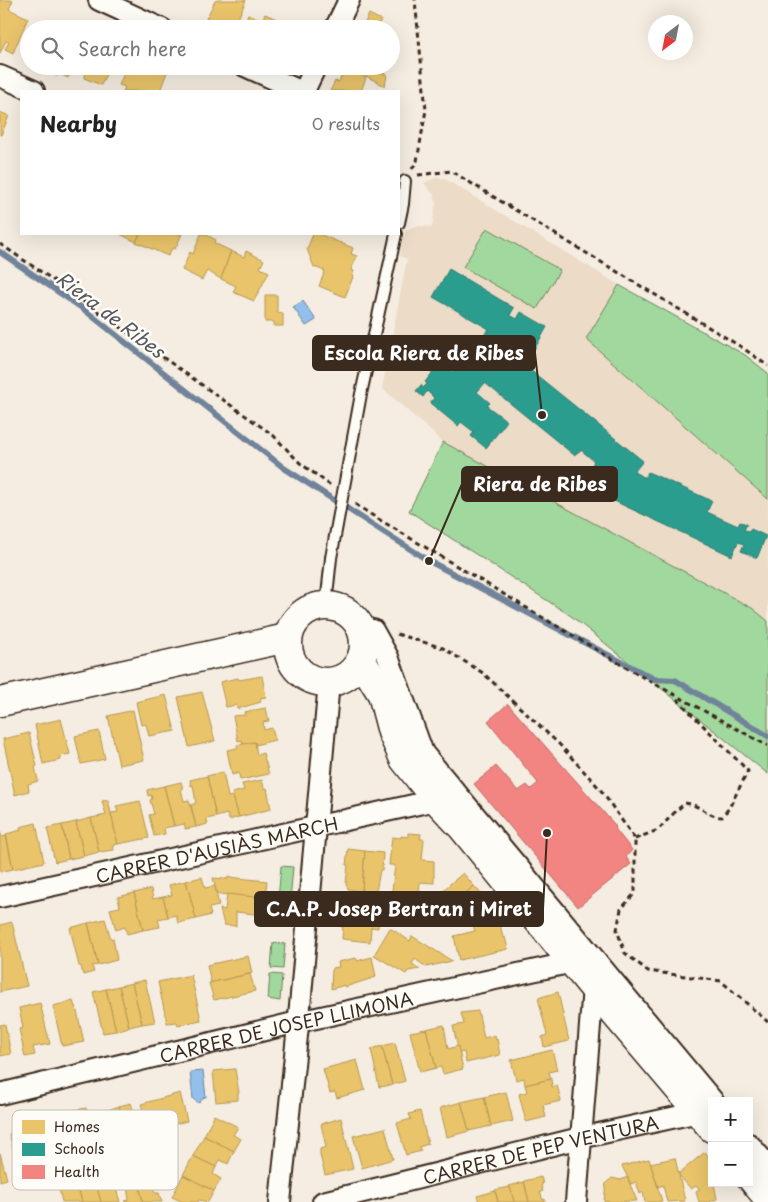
<!DOCTYPE html>
<meta charset="utf-8">
<style>
body{margin:0;font-family:"Playpen Sans",sans-serif;background:#f2f2f2;color:#222}
.controls{position:absolute;right:15px;bottom:15px;display:grid;overflow:hidden;border-radius:0px;box-shadow:0 5px 20px #0002}
.controls button{width:45px;height:45px;display:grid;place-items:center;padding:0;border:0;border-bottom:1px solid #e0e0e0;background:#fff;color:#222;font:25px sans-serif}
.compass{position:absolute;left:648px;top:15px;width:45px;height:45px;border-radius:50%;background:#fff;box-shadow:0 5px 20px #0002;rotate:212deg}
.list{margin:0;padding:0;list-style:none}
h2{display:flex;justify-content:space-between;align-items:center;height:65px;margin:0;padding:0 20px;font-size:21px}
h2 small{font-size:16px;font-weight:400;color:#767676}
.icon{flex:none;width:28px;height:28px;fill:none;stroke:currentColor;stroke-width:2;stroke-linecap:round;stroke-linejoin:round}
.map{position:relative;flex:none;width:768px;height:1202px;overflow:hidden}
.search{position:absolute;background:#fff;box-shadow:0 5px 20px #0002;left:20px;top:20px;width:380px;height:55px;display:flex;align-items:center;gap:12px;box-sizing:border-box;padding:0 18px;border-radius:28px;color:#767676;font-size:19px}
.panel{position:absolute;background:#fff;box-shadow:0 5px 20px #0002;left:20px;top:90px;width:380px;height:145px;border-radius:0px}
.map>svg:first-child{display:block}
</style>
<div class="map">
<svg width="768" height="1202" viewBox="0 0 768 1202">
<rect width="100%" height="100%" fill="#f5ede1"/>
<filter id="ink" filterUnits="userSpaceOnUse"><feTurbulence type="fractalNoise" baseFrequency=".02" numOctaves="2"/><feDisplacementMap in="SourceGraphic" scale="10" xChannelSelector="R" yChannelSelector="G"/><feConvolveMatrix kernelMatrix="1 2 1 2 8 2 1 2 1" color-interpolation-filters="sRGB"/></filter>
<g filter="url(#ink)">
<polygon fill="#ecdbc6" points="438,177 445,179 619,285 586,339 768,499 768,621 752,608 443,442 382,388 407,259 400,256 404,236 406,230 412,227 419,226 432,227 436,203 434,195 424,183"/>
<g fill="#a1d89d" stroke="#6e815e">
<polygon points="487,228 560,270 537,309 463,267"/>
<polygon points="619,285 745,355 768,373 768,499 586,339"/>
<polygon points="443,442 752,608 768,621 768,774 571,616 409,511"/>
<polygon points="281,866 293,867 288,924 276,922"/>
<polygon points="273,943 285,944 283,969 271,968"/>
<polygon points="270,974 282,975 280,1001 268,999"/>
</g>
<g fill="#92bfec" stroke="#6f839a">
<polygon points="303,301 316,320 306,326 293,307"/>
<polygon points="203,1071 206,1097 204,1097 199,1103 193,1099 190,1072"/>
</g>
<g fill="#e9c46a" stroke="#b59653">
<polygon points="0,0 13,0 9,9 28,18 13,53 5,49 9,42 6,41 0,53"/>
<polygon points="218,0 246,0 237,21 244,24 242,29 228,29 206,19 215,1"/>
<polygon points="248,14 262,20 265,14 299,29 242,29"/>
<polygon points="369,14 381,20 376,29 362,29"/>
<polygon points="51,66 110,66 101,85 84,78 86,74 73,68 68,78 58,73 57,76 48,72"/>
<polygon points="127,66 154,66 167,72 160,91 123,91 125,87 119,85"/>
<polygon points="346,66 375,66 374,68 387,75 385,86"/>
<polygon points="345,67 366,78 361,91 330,91 335,81 339,82"/>
<polygon points="0,112 9,116 1,135 0,135"/>
<polygon points="120,234 140,234 136,242"/>
<polygon points="140,234 182,234 175,249 172,248 168,256 136,242"/>
<polygon points="201,234 205,234 216,240 214,243 231,251 221,279 207,271 202,280 182,270 190,252 193,254"/>
<polygon points="313,234 319,234 353,248 351,254 357,256 351,270 354,271 352,276 353,277 345,297 319,286 325,271 314,267 307,249"/>
<polygon points="231,251 244,257 246,251 264,260 260,268 269,272 254,301 233,292 236,286 221,279"/>
<polygon points="265,295 277,295 277,312 283,313 283,326 274,326 274,322 265,322"/>
<polygon points="262,676 266,697 260,698 261,702 237,709 236,705 226,707 220,682 238,678 239,680"/>
<polygon points="202,692 215,741 189,747 178,697"/>
<polygon points="166,695 175,731 149,736 146,724 141,725 136,702"/>
<polygon points="266,708 269,721 263,722 264,730 272,728 275,740 255,745 255,742 243,745 242,740 238,741 233,716 245,715 244,712"/>
<polygon points="133,710 144,760 119,765 108,716"/>
<polygon points="61,719 70,754 61,756 61,760 43,764 35,725"/>
<polygon points="99,731 105,759 81,764 75,736"/>
<polygon points="29,733 37,766 35,767 38,781 28,784 29,791 15,795 3,739"/>
<polygon points="255,742 257,755 263,753 269,774 240,780 239,773 232,775 227,750 238,748 237,745"/>
<polygon points="223,772 228,797 233,796 239,817 229,820 227,814 216,817 207,776"/>
<polygon points="207,776 216,817 206,819 208,824 196,827 191,805 196,803 193,785 191,786 190,780"/>
<polygon points="262,780 264,788 267,788 271,809 239,817 232,793 244,790 242,784"/>
<polygon points="181,782 183,789 181,789 184,801 189,800 196,827 185,829 185,824 174,826 164,786"/>
<polygon points="164,786 174,826 164,828 165,834 154,836 149,815 154,814 150,800 152,799 151,795 148,796 147,790"/>
<polygon points="108,800 118,844 113,845 114,850 99,852 91,818 106,815 102,801"/>
<polygon points="140,801 149,838 118,844 111,813 118,812 116,806"/>
<polygon points="91,818 99,852 84,856 76,822"/>
<polygon points="76,822 84,856 69,859 62,825"/>
<polygon points="36,823 44,862 13,869 6,834 21,830 20,827"/>
<polygon points="62,825 69,859 55,862 47,828"/>
<polygon points="0,832 2,837 6,836 13,869 0,872"/>
<polygon points="408,833 421,834 420,839 424,839 422,860 434,861 434,883 420,882 419,894 392,891 395,865 389,865 392,837 401,838 401,836 408,837"/>
<polygon points="348,849 365,851 362,891 348,889 346,884 348,865 346,865"/>
<polygon points="365,851 383,853 382,870 380,870 376,892 362,891"/>
<polygon points="463,873 474,886 448,908 436,896"/>
<polygon points="202,877 205,888 215,886 219,906 209,908 211,915 196,919 186,881"/>
<polygon points="228,877 267,881 265,898 217,894 213,878 228,879"/>
<polygon points="186,881 196,919 178,923 176,915 168,917 163,897 172,895 169,885"/>
<polygon points="474,886 485,898 457,919 448,908"/>
<polygon points="151,889 153,899 163,897 168,917 158,919 160,927 143,930 134,893"/>
<polygon points="134,893 143,930 127,934 125,927 116,930 110,909 120,907 118,897"/>
<polygon points="227,894 265,898 264,915 236,912 236,926 224,925 220,909 225,910"/>
<polygon points="351,906 379,910 378,928 371,927 370,942 342,939 343,927 341,927 343,907 351,908"/>
<polygon points="498,914 503,938 505,937 508,949 459,960 454,936 475,931 473,925 478,923 477,922"/>
<polygon points="105,919 111,939 113,938 117,960 98,965 88,923"/>
<polygon points="12,922 27,986 0,992 0,925"/>
<polygon points="88,923 98,965 92,966 94,972 83,975 81,966 79,966 70,928"/>
<polygon points="390,928 410,941 412,936 452,961 426,967 415,959 412,964 420,969 408,971 406,974 374,955"/>
<polygon points="248,956 252,973 211,983 207,965"/>
<polygon points="372,957 376,977 345,987 345,985 331,989 332,968 339,967 338,962 356,958 357,961"/>
<polygon points="250,974 255,991 214,1000 209,983"/>
<polygon points="191,975 201,1020 178,1025 177,1022 167,1023 158,982"/>
<polygon points="145,980 155,1022 142,1024 132,983"/>
<polygon points="132,983 142,1024 129,1027 119,986"/>
<polygon points="119,986 129,1027 116,1031 106,989"/>
<polygon points="106,989 116,1031 103,1033 93,992"/>
<polygon points="558,992 569,1041 544,1047 542,1037 547,1035 538,998"/>
<polygon points="73,1001 75,1007 76,1007 84,1042 62,1046 53,1006"/>
<polygon points="40,1003 50,1044 33,1047 35,1055 25,1057 19,1029 23,1028 19,1008"/>
<polygon points="478,1011 484,1038 495,1035 496,1040 497,1039 500,1055 466,1063 464,1052 459,1053 453,1026 464,1024 461,1013"/>
<polygon points="5,1024 11,1054 0,1056 0,1025"/>
<polygon points="444,1025 448,1049 458,1046 463,1069 443,1074 441,1067 436,1068 426,1029"/>
<polygon points="426,1029 436,1068 420,1072 410,1032"/>
<polygon points="395,1043 405,1081 392,1085 382,1046"/>
<polygon points="382,1046 392,1085 379,1087 371,1049"/>
<polygon points="552,1050 557,1070 549,1072 551,1079 525,1085 524,1078 516,1080 511,1060"/>
<polygon points="357,1060 365,1090 337,1098 335,1092 330,1093 323,1069"/>
<polygon points="235,1069 239,1093 238,1093 238,1100 216,1102 213,1071"/>
<polygon points="551,1079 552,1087 557,1085 561,1101 543,1105 546,1117 526,1122 519,1094 527,1092 525,1085"/>
<polygon points="506,1092 513,1121 491,1126 484,1097"/>
<polygon points="180,1093 187,1121 171,1125 175,1141 160,1146 157,1132 150,1134 141,1104"/>
<polygon points="484,1097 491,1126 469,1131 461,1102"/>
<polygon points="461,1102 469,1131 447,1137 440,1108"/>
<polygon points="131,1103 141,1135 127,1138 119,1106"/>
<polygon points="119,1106 127,1138 115,1141 108,1118 110,1117 108,1110"/>
<polygon points="86,1108 91,1127 100,1125 106,1147 81,1153 71,1111"/>
<polygon points="420,1111 428,1144 419,1147 421,1151 406,1155 397,1123 411,1119 409,1114"/>
<polygon points="214,1115 238,1127 233,1135 241,1139 234,1151 204,1136"/>
<polygon points="341,1118 353,1169 325,1175 320,1155 320,1149 326,1147 321,1124"/>
<polygon points="385,1128 393,1159 362,1168 353,1136"/>
<polygon points="20,1131 30,1173 19,1176 16,1164 18,1164 9,1134"/>
<polygon points="204,1136 234,1151 228,1164 220,1160 216,1167 193,1156"/>
<polygon points="705,1152 712,1160 712,1183 714,1183 717,1199 708,1202 699,1202 696,1192 700,1189 696,1186 691,1189 678,1174"/>
<polygon points="0,1153 7,1179 0,1181"/>
<polygon points="193,1156 216,1167 213,1174 221,1179 214,1191 183,1175"/>
<polygon points="675,1158 685,1201 667,1202 663,1185 658,1187 650,1163"/>
<polygon points="649,1159 662,1201 657,1202 645,1202 643,1192 640,1194 636,1182 631,1184 622,1166"/>
<polygon points="145,1161 155,1193 159,1193 162,1202 143,1202 134,1164"/>
<polygon points="134,1164 143,1202 125,1202 125,1201 129,1200 127,1187 128,1187 123,1167"/>
<polygon points="111,1171 120,1202 101,1202 93,1176"/>
<polygon points="183,1175 214,1191 208,1202 199,1200 198,1202 183,1202 172,1197"/>
<polygon points="541,1177 543,1184 541,1185 543,1191 540,1192 543,1200 545,1199 545,1202 529,1202 524,1181"/>
<polygon points="627,1177 637,1201 604,1202 606,1183 612,1178 621,1180"/>
<polygon points="76,1180 82,1202 62,1202 58,1184"/>
<polygon points="524,1182 529,1202 514,1202 509,1186"/>
<polygon points="96,1185 101,1202 82,1202 79,1190"/>
<polygon points="510,1187 514,1202 498,1202 495,1190"/>
<polygon points="495,1191 498,1202 479,1202 477,1196"/>
</g>
<polygon fill="#2a9d8f" stroke="#2f7a6d" points="449,269 514,308 510,315 517,319 521,312 547,327 531,355 514,343 508,352 643,461 634,472 645,478 648,472 712,501 707,512 738,526 740,522 747,524 744,530 750,531 751,529 766,536 757,558 741,551 744,544 738,542 732,556 582,486 594,461 581,450 574,455 485,383 477,392 490,403 487,406 507,421 486,448 471,436 474,432 461,422 458,426 430,403 434,398 427,391 423,397 416,391 421,385 423,388 427,384 425,382 441,362 453,372 464,357 462,355 480,335 483,336 489,329 433,297"/>
<polygon fill="#f28482" stroke="#bb6964" points="508,704 615,825 616,830 632,850 626,857 631,864 578,907 474,784 496,766 518,791 527,785 531,789 538,783 488,721"/>
<g fill="none" stroke-linecap="round" stroke-linejoin="round">
<polyline stroke="#6f839a" stroke-width="6" points="0,252 82,308 284,468 429,561 654,679 675,680 768,736"/>
<defs>
<g id="lane">
<polyline points="399,223 403,204 405,181"/>
<polyline points="361,394 396,234"/>
<polyline points="326,605 331,558"/>
</g>
<g id="street">
<polyline points="99,0 162,29"/>
<polyline points="335,29 349,0"/>
<polyline points="245,66 300,91"/>
<polyline points="0,76 34,91"/>
<polyline points="304,91 316,66"/>
<polyline points="373,630 388,657 423,753 713,1101"/>
<path id="s1" d="M0,897L427,802L434,797"/>
<path id="s2" d="M0,1094L298,1022L573,962"/>
<polyline points="749,1144 768,1166"/>
<polyline points="280,1202 300,1006 329,682"/>
<path id="s3" d="M323,1202L580,1138L699,1112"/>
<polyline points="576,1202 593,987"/>
</g>
<g id="secondary">
<circle cx="326" cy="644" r="38"/>
<polyline points="361,660 382,694 392,732 404,759 434,797 462,827 610,1008 712,1128"/>
<polyline points="0,702 287,638"/>
<polyline points="749,1175 768,1198"/>
</g>
</defs>
<use href="#lane" stroke="#3b2a1e" stroke-width="14"/>
<use href="#street" stroke="#3b2a1e" stroke-width="24"/>
<use href="#secondary" stroke="#3b2a1e" stroke-width="31"/>
<g stroke="#3b2a1e" stroke-width="3" stroke-dasharray="5 4" stroke-linecap="butt">
<polyline points="412,169 417,161 426,110 415,0"/>
<polyline points="418,175 451,171 743,348 768,366"/>
<polyline points="0,244 59,284 273,435 300,463 330,485"/>
<polyline points="355,504 370,514 637,674 768,746"/>
<polyline points="397,634 443,648 483,673 560,745 600,789 635,839 635,893 621,909 617,930 625,953 648,971 721,981 768,1022"/>
<path d="M635,839L658,830L675,812L685,803C701,805 709,817 722,817L729,808L748,771L676,698"/>
</g>
<use href="#lane" stroke="#fdfcf7" stroke-width="10"/>
<use href="#street" stroke="#fdfcf7" stroke-width="20"/>
<use href="#secondary" stroke="#fdfcf7" stroke-width="28"/>
<defs>
<polyline id="lane-bridge" points="331,558 361,394"/>
</defs>
<use href="#lane-bridge" stroke="#3b2a1e" stroke-width="14" stroke-linecap="butt"/>
<use href="#lane-bridge" stroke="#fdfcf7" stroke-width="10"/>
</g>
</g>
<g text-anchor="middle" dominant-baseline="central" stroke-width="5" stroke-linejoin="round" paint-order="stroke">
<g font-size="18" fill="#3b2a1e" stroke="#fdfcf7">
<text stroke="none"><textPath href="#s1" startOffset="222">CARRER D'AUSIÀS MARCH</textPath></text>
<text stroke="none"><textPath href="#s2" startOffset="294">CARRER DE JOSEP LLIMONA</textPath></text>
<text stroke="none"><textPath href="#s3" startOffset="224">CARRER DE PEP VENTURA</textPath></text>
</g>
<g font-size="19" font-style="italic" fill="#55575c" stroke="#fdfcf7">
<text transform="translate(111 314) rotate(37)">Riera de Ribes</text>
</g>
</g>
<rect x="12" y="1110" width="166" height="80" rx="8" fill="#fdfcf7" stroke="#c3bdb6" stroke-width="1"/>
<rect x="22" y="1120" width="23" height="14" fill="#e9c46a"/>
<rect x="22" y="1143" width="23" height="13" fill="#2a9d8f"/>
<rect x="22" y="1165" width="23" height="14" fill="#f28482"/>
<g font-size="14" fill="#3b2a1e">
<text x="54" y="1132">Homes</text>
<text x="54" y="1154">Schools</text>
<text x="54" y="1177">Health</text>
</g>
<path fill="none" stroke="#3b2a1e" stroke-width="2" d="M542 415L535 353M429 561L462 484M547 833L543 909"/>
<g fill="#3b2a1e" stroke="#fdfcf7" stroke-width="2">
<circle cx="542" cy="415" r="5"/>
<circle cx="429" cy="561" r="5"/>
<circle cx="547" cy="833" r="5"/>
</g>
<g fill="#3b2a1e" stroke="#3b2a1e" stroke-width="2">
<rect x="313" y="336" width="222" height="34" rx="5"/>
<rect x="462" y="467" width="155" height="34" rx="5"/>
<rect x="255" y="892" width="288" height="34" rx="5"/>
</g>
<g font-size="19" text-anchor="middle" font-weight="bold" fill="#fff">
<text x="424" y="360">Escola Riera de Ribes</text>
<text x="540" y="491">Riera de Ribes</text>
<text x="399" y="916">C.A.P. Josep Bertran i Miret</text>
</g>
</svg>
<div class="controls">
<button>+</button>
<button>−</button>
</div>
<svg class="compass" viewBox="-18 -18 36 36"><path d="M0-13l5 13h-10z" fill="#e53935"/><path d="M0 13l5-13h-10z" fill="#767676"/></svg>
<div class="search"><svg class="icon" aria-label="search" viewBox="0 0 24 24"><circle cx="10" cy="10" r="6"/><path d="M15 15l6 6"/></svg>Search here</div>
<section class="panel">
<h2>Nearby<small>0 results</small></h2>
<ul class="list">
</ul>
</section>
</div>
